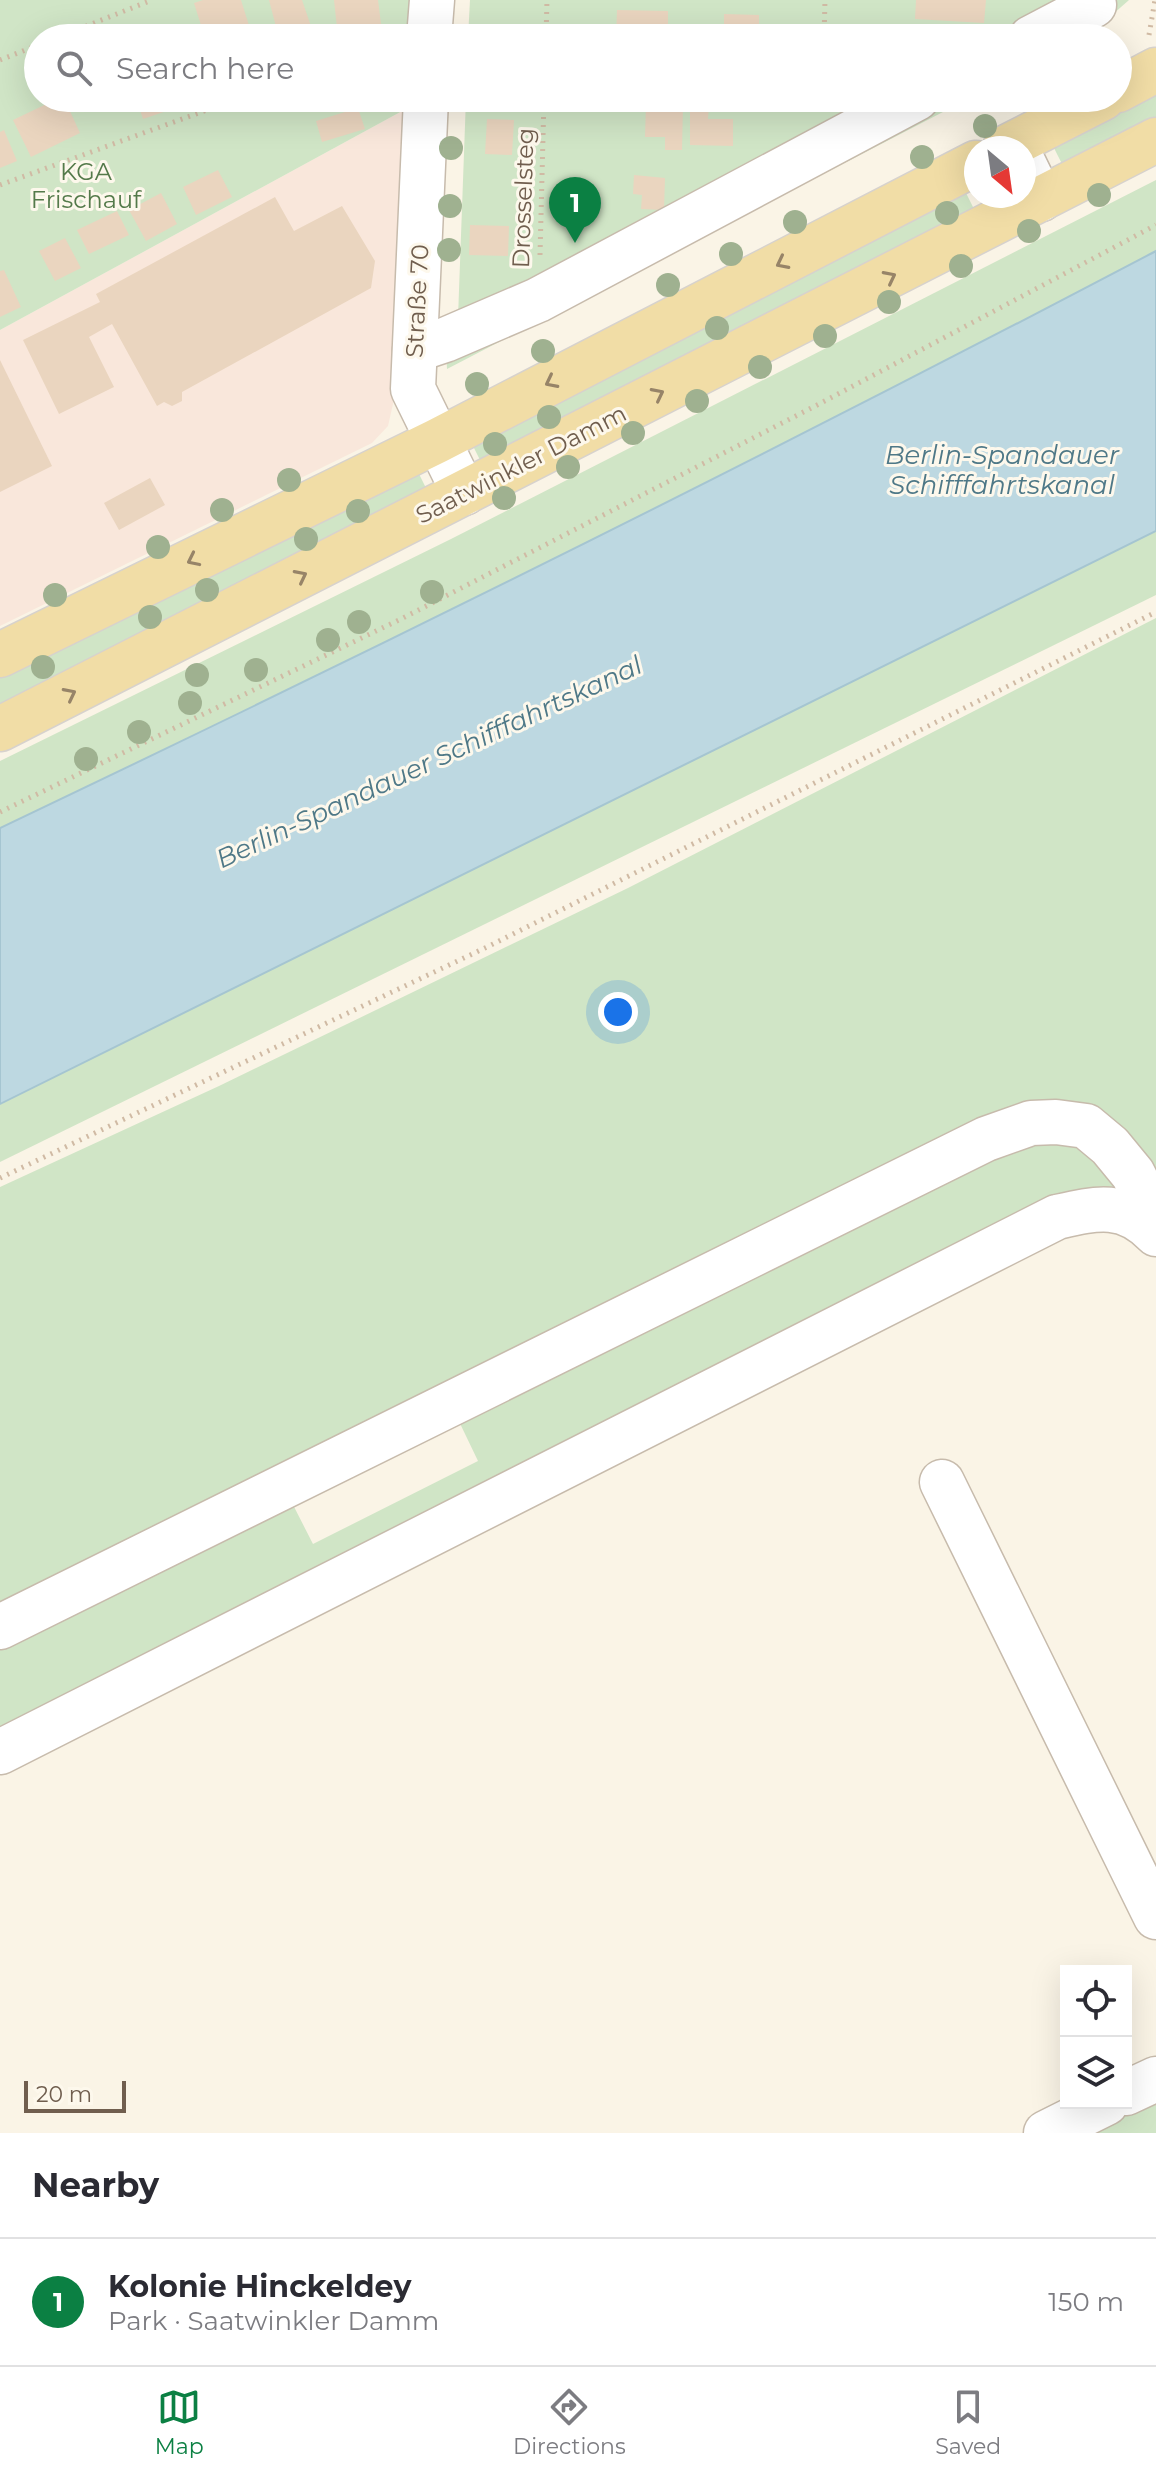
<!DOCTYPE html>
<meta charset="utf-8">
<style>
body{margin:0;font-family:Montserrat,sans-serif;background:#f2f2f3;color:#2b2b33}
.controls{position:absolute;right:24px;bottom:24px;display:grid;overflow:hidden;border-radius:0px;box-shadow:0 8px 32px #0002}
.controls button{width:72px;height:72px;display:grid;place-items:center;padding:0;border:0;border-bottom:2px solid #e1e1e2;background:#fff;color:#2b2b33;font:40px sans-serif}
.compass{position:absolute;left:964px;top:136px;width:72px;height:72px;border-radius:50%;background:#fff;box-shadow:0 8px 32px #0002;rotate:151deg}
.scale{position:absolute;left:24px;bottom:20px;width:102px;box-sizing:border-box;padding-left:8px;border:4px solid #705e4e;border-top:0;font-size:22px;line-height:28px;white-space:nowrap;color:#705e4e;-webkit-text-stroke:6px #fdf8ec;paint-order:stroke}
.you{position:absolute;left:618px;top:1012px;width:28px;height:28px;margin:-20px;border:6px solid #fff;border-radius:50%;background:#1a73e8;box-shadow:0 0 0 12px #1a73e833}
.badge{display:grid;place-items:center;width:52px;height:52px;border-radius:50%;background:#0b8043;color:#fff;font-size:26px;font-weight:700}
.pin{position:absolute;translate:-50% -66px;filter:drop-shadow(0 2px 4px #0008)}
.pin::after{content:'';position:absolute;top:42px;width:28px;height:24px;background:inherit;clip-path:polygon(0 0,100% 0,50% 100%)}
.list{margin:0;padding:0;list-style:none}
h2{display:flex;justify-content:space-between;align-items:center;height:104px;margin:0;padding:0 32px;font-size:34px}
h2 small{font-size:26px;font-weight:400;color:#7c7c81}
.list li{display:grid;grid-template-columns:52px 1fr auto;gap:24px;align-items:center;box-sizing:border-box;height:128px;padding:0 32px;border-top:2px solid #e1e1e2}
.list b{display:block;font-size:30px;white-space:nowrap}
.list p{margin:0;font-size:26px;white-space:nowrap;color:#7c7c81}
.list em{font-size:26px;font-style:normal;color:#7c7c81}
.icon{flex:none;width:44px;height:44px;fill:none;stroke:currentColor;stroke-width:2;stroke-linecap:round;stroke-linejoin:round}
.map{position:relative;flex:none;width:1156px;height:2133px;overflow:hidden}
.search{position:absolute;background:#fff;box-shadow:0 8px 32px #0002;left:24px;right:24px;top:24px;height:88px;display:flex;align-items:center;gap:20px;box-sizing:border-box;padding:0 28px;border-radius:44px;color:#7c7c81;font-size:30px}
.sheet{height:232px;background:#fff}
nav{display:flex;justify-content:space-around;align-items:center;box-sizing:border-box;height:112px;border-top:2px solid #e1e1e2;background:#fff;font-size:22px;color:#7c7c81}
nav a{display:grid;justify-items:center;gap:4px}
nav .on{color:#0b8043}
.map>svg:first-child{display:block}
</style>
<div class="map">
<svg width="1156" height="2133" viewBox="0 0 1156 2133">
<rect width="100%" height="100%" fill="#faf4e6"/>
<polygon fill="#f9e7db" points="404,110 393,404 388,426 372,443 0,626 0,330"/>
<g fill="#d0e5c6">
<polygon points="0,0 410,0 408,38 38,38 38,98 405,98 404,110 0,330"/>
<polygon points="470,0 1129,0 1086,38 468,38"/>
<polygon points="1156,95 1156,119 1063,166 1053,146"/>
<polygon points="466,98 970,98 447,369 445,328 458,318"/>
<path d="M1156,180V251C775,452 389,643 0,828V761L451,539Z"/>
<polygon points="965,191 974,209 482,464 472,444"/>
<polygon points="417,470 428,492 0,704 0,677"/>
<polygon points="1156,531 1156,595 0,1162 0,1104"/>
<polygon points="1156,618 1156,1196 1082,1113 0,1611 0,1187 219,1086 628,888"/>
<polygon points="1083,1139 1136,1204 0,1735 0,1640 288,1495 313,1544 478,1461 454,1411 989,1148"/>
<polygon points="1156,2092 1156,2133 1077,2133"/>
</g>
<path fill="#bdd8e1" stroke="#a5c5d1" stroke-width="2" d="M1156,251V531L0,1104V828C389,643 775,451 1156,251Z"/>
<g fill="#ead5bf">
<polygon points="203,0 241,0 252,35 244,38 205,38 194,3"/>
<polygon points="269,0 302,0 315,38 279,38"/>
<polygon points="334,0 378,0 382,32 338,37"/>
<polygon points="916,0 986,0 984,23 915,19"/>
<polygon points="617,10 668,11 668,38 616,38"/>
<polygon points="724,14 759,15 759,38 724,38"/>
<polygon points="59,98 64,98 80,133 31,157 13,120"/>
<polygon points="136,98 185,98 187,104 143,119"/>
<polygon points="646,103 683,105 682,150 665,150 665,137 645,137"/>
<polygon points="690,105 709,105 708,119 733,119 733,146 690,145"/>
<polygon points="358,108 365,129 322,142 316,121"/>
<polygon points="487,119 514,120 512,155 485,154"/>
<polygon points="4,130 17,161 0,168 0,132"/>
<polygon points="218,170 232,197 196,215 183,187"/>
<polygon points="634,175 665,178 664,210 641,209 642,195 633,194"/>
<polygon points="161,193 177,224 146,241 129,210"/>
<polygon points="275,197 294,231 342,206 375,261 371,288 182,392 182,401 172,406 164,402 157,406 112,324 89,337 114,387 59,414 23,340 100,302 96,294"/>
<polygon points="117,211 129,235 89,254 77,230"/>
<polygon points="470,225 509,226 508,256 469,255"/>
<polygon points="65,238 81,268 55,281 39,251"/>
<polygon points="4,270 21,307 0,317 0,271"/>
<polygon points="0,360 52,466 0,492"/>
<polygon points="150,478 165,505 119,530 104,503"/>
</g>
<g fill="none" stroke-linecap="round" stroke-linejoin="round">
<defs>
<g id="minor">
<polyline points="429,38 432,0"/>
<polyline points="1031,38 1094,5"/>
<polyline points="426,98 413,389 464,493"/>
<polyline points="1024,164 1041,199"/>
<polyline points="415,350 445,340 538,300 917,98"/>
<polyline points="942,1482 1156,1917"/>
<polyline points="0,1627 986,1139 1031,1123 1056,1122 1086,1126 1110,1146 1133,1174 1145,1198 1141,1218"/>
<path d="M0,1752L1057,1217C1096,1208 1125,1201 1156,1234"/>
<polyline points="1126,2093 1156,2079"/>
<polyline points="1046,2133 1106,2103"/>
</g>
<g id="major">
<polyline points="1118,90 1156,70"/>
<polyline points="1005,148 1103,98"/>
<polyline points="0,655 437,441 976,163"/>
<polyline points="0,729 1156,140"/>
</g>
</defs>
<use href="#minor" stroke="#c7bbac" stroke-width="47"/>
<use href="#major" stroke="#d7d2cd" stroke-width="47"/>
<g stroke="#d0baa4" stroke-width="5" stroke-dasharray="2 6" stroke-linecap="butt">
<polyline points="1149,35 1155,0"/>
<polyline points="56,38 152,0"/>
<polyline points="546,38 547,0"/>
<polyline points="824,38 825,0"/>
<polyline points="0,60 38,45"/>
<polyline points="0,185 240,98"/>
<polyline points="540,255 544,98"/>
<polyline points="0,812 401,619 821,403 1156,225"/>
<polyline points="0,1178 487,947 1156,612"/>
</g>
<use href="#minor" stroke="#fff" stroke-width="44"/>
<use href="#major" stroke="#f1dda6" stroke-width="44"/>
</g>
<g fill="#9fb190">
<circle cx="985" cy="126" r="12"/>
<circle cx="451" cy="148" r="12"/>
<circle cx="922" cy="157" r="12"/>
<circle cx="1099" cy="195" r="12"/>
<circle cx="450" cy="206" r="12"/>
<circle cx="947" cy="213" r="12"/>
<circle cx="795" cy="222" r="12"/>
<circle cx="1029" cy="231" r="12"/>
<circle cx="449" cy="250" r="12"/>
<circle cx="731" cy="254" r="12"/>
<circle cx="961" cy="266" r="12"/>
<circle cx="668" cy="285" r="12"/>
<circle cx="889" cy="302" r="12"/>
<circle cx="717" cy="328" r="12"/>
<circle cx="825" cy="336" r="12"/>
<circle cx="543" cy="351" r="12"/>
<circle cx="760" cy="367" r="12"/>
<circle cx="477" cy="384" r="12"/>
<circle cx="697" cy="401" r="12"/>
<circle cx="549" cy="417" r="12"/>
<circle cx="633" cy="433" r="12"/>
<circle cx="495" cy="444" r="12"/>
<circle cx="568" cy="467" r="12"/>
<circle cx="289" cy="480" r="12"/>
<circle cx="504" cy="498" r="12"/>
<circle cx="222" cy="510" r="12"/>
<circle cx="358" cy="511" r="12"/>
<circle cx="306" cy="539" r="12"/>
<circle cx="158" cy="547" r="12"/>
<circle cx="207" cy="590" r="12"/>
<circle cx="432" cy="592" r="12"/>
<circle cx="55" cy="595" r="12"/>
<circle cx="150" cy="617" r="12"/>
<circle cx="359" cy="622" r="12"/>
<circle cx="328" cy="640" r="12"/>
<circle cx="43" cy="667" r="12"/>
<circle cx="256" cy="670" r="12"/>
<circle cx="197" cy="675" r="12"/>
<circle cx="190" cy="703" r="12"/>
<circle cx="139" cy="732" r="12"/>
<circle cx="86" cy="759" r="12"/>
</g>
<defs><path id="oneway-chevron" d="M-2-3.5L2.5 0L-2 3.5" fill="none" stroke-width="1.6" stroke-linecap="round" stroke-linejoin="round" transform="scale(2)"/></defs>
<g stroke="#978468">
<use href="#oneway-chevron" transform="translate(782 263) rotate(153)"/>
<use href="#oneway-chevron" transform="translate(890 277) rotate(-27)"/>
<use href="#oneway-chevron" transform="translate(551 382) rotate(153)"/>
<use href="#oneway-chevron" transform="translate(658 394) rotate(-27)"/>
<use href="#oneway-chevron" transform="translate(193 560) rotate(154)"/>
<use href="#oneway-chevron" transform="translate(301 576) rotate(-27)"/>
<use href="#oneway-chevron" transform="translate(70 694) rotate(-27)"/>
</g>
<g text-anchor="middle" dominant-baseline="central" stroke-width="6" stroke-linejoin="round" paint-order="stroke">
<g font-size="24" fill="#547a4a" stroke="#fdf8ec">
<text x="86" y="171">KGA<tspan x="86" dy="28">Frischauf</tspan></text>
</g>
<g font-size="24" fill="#705e4e" stroke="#fdf8ec">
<text transform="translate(523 198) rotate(-88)">Drosselsteg</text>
<text transform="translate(417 301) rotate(-87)">Straße 70</text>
<text transform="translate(521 464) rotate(-27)">Saatwinkler Damm</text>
</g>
<g font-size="26" font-style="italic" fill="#4e7887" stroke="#fdf8ec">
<text x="1002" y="455">Berlin-Spandauer<tspan x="1002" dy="30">Schifffahrtskanal</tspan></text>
<text transform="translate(429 762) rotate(-25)">Berlin-Spandauer Schifffahrtskanal</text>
</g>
</g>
</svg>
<div class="controls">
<button><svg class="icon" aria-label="locate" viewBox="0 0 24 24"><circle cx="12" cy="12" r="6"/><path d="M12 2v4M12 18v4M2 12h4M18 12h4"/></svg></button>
<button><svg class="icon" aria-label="layers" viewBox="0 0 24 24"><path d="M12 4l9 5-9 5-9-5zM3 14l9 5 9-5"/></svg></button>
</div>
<svg class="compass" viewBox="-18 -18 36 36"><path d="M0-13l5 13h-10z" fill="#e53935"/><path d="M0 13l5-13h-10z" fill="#7c7c81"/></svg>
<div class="scale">20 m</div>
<div class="you"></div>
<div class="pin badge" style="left:575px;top:243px">1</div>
<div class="search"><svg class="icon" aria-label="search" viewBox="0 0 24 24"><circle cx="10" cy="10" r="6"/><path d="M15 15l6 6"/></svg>Search here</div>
</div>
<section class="sheet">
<h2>Nearby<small></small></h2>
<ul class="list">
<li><span class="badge">1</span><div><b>Kolonie Hinckeldey</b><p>Park · Saatwinkler Damm</p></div><em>150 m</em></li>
</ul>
</section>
<nav>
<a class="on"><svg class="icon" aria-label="map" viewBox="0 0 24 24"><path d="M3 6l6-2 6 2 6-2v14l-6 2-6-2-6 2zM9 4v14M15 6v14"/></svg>Map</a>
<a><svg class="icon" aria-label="directions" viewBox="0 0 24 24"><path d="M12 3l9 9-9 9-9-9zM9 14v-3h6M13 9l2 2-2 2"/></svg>Directions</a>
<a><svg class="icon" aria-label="saved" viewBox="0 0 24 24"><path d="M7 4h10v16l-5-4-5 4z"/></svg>Saved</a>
</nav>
